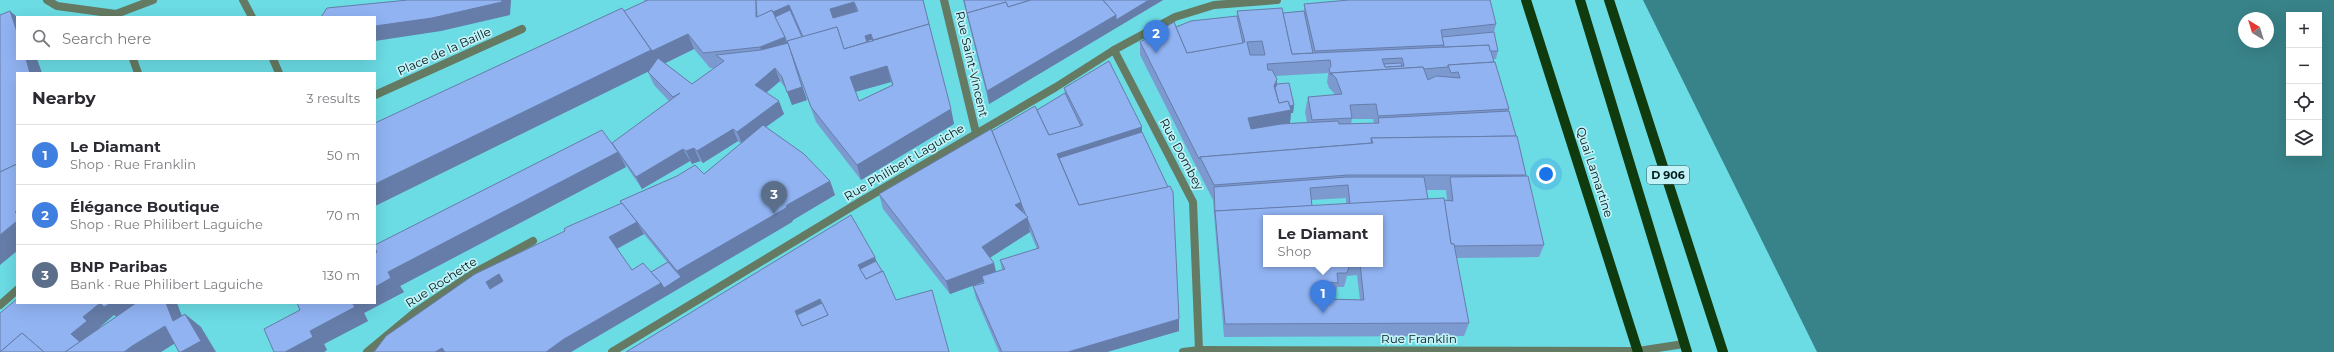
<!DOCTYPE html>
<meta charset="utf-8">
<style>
body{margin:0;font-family:Montserrat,sans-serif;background:#f2f2f3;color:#2b2b33}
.controls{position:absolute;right:12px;top:12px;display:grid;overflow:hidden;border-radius:0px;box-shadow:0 4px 16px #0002}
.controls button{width:36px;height:36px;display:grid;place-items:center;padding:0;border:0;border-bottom:1px solid #e1e1e2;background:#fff;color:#2b2b33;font:20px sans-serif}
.compass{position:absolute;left:2238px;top:12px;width:36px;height:36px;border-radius:50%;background:#fff;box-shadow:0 4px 16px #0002;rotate:322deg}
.you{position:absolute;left:1546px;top:174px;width:14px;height:14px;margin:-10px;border:3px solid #fff;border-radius:50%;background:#1a73e8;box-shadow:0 0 0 6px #1a73e833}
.badge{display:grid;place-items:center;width:26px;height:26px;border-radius:50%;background:#bc2c35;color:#fff;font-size:13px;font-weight:700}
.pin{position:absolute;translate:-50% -33px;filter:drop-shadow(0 1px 2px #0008)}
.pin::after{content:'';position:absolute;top:21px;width:14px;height:12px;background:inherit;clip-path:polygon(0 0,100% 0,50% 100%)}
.popup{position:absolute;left:1263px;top:215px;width:120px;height:52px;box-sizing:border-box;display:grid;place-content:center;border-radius:0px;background:#fff;filter:drop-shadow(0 1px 3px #0005);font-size:13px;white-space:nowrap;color:#7c7c81}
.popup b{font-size:15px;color:#2b2b33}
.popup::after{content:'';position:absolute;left:50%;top:100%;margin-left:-8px;border:8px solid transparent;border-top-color:#fff}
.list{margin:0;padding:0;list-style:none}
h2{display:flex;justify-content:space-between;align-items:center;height:52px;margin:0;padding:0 16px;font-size:17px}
h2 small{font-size:13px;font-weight:400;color:#7c7c81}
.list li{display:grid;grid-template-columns:26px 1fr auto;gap:12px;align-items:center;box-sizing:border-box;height:60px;padding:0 16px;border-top:1px solid #e1e1e2}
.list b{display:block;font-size:15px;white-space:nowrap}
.list p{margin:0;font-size:13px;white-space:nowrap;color:#7c7c81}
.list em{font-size:13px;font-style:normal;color:#7c7c81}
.icon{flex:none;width:22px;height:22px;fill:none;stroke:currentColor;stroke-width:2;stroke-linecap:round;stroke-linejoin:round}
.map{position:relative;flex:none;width:2334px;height:352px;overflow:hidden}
.search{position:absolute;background:#fff;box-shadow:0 4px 16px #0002;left:16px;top:16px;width:360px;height:44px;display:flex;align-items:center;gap:10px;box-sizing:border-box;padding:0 14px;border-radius:0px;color:#7c7c81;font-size:15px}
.panel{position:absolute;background:#fff;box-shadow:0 4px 16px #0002;left:16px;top:72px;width:360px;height:232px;border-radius:0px}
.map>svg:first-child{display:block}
</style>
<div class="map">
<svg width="2334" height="352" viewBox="0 0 2334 352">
<rect width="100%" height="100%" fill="#6bdbe4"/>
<path fill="#388389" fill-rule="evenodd" d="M1643,0H2334V352H1817ZM2289,15H2319V153H2289ZM2244,18H2268V42H2244Z"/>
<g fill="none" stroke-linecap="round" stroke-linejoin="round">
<g stroke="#647a62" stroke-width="8">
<polyline points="47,0 57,6 116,14"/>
<polyline points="243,0 252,17"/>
<polyline points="944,0 976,133"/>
<polyline points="116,14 153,0"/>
<polyline points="1114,50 1193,202 1199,350"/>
<polyline points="133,59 138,73"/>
<polyline points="273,59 279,73"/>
<polyline points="375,95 522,29"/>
<polyline points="0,305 17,290"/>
<polyline points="367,352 414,313 472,274 533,241"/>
<polyline points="612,352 858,203 1056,87 1114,50 1175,17 1214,5 1277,0"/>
<polyline points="1183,352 1199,350 1638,351 1684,344"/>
</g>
<g stroke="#0f3b0e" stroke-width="10">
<polyline points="1526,0 1638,352"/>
<polyline points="1580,0 1687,352"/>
<polyline points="1609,0 1723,352"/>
</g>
</g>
<g fill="#7d9ad0" fill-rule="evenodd">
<path d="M644,0H923L951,109L954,124L861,180L816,122L792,56L807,100L792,105L786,89L780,81L766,93L784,114L766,127L830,181L835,195L793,220L792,222L571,352H374L565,231L622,203L620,201L704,174L741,144L738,141L703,163L700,161L692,164L690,161L642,189L625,164L626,167L400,286L404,292L364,313L368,321L324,344L327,350L274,352L375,303V254L614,146L669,101L654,85L648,72L649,71L375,206L624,11L645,2ZM694,49L710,68H714L692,84L665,63ZM891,82L892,85L859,101L855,92ZM644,234L667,262L651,272L632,270L617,249Z"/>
<polygon points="963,0 1163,0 989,104"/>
<path d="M1304,4L1496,24L1494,32L1498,51L1496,59H1493L1509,109V111L1544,245L1539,257L1456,258L1469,323L1464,336L1224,337L1215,226L1213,200L1140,55V42L1176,27L1237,16V11L1283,13L1304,11ZM1328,73V75L1327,82L1329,88L1334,93V95L1308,97L1305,112L1307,122L1290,123L1291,113H1293L1294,105L1277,84V79L1276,76ZM1352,119H1373L1374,123L1351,124ZM1426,190H1446L1447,200L1428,199ZM1346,198V204L1312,206L1311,200ZM1380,218V264H1266ZM1357,275L1360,300L1326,299V296L1335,297L1337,287H1344L1347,276Z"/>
<path d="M1064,88L1142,127V132L1179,319V331L1107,352H999L976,298L973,286L984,284L983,282L950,294L883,209L879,194L992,131L1037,110L1065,93ZM1030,232L1037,249L1000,260L1002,270L996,272L994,263L990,257Z"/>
</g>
<g fill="#667da9">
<polygon points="502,0 511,0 510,15 441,31 375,41 375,26"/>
<polygon points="756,0 761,0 789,5 793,18 756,17"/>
<polygon points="1149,0 1163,0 1116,28 1116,20"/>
<polygon points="854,2 858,15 834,22 830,9"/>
<polygon points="10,11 17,17 17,32"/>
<polygon points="1116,15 1116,28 989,104 987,91"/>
<polygon points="688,34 694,49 375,206 375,184 651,50"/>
<polygon points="871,34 874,47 845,51 865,36"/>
<polygon points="785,37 792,56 807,100 792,105 787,92 791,52 766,63 760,47"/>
<polygon points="26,59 37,59 42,73 30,73"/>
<polygon points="887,66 891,82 855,92 850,77"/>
<polygon points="775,68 780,81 760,98 755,85"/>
<polygon points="1277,79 1276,92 1274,86"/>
<polygon points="779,101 784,114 742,144 737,132"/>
<polygon points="1294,105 1293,113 1291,113 1290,123 1247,131 1248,118 1279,107"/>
<polygon points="951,109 954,124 861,180 857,165"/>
<polygon points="1142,127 1142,140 1060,165 1057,154"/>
<polygon points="733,129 738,141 703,163 697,151"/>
<polygon points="694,148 700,161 692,164 686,151"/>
<polygon points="683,149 690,161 642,189 636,177"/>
<polygon points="618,152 626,167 400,286 404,292 364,313 368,321 324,344 327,350 324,352 285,352 310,331 352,303 375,303 375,287 388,272"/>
<polygon points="830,181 835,195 793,220 792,222 571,352 546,352 564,339 661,283 681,277 677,271 787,205"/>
<polygon points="1021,202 1024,217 1015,205"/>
<polygon points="1028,217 1030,232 985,261 982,247"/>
<polygon points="17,221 17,251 0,265 0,235"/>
<polygon points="637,222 644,234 616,249 609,237"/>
<polygon points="875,257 879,269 863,276 858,265"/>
<polygon points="994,263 997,277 982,276 983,282 950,294 946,281"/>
<polygon points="499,274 508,286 490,289 486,282"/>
<polygon points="820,299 825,311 800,322 795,311"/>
<polygon points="100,303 148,303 119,318 114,315 99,328 102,333 70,352 71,334 83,317"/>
<polygon points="164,303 177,303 189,335 173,321"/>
<polygon points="185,314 201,327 216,352 181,352"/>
<polygon points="1179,319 1179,331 1107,352 1068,352"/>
<polygon points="165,326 182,339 161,352 124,352 132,346"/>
<polygon points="442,348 446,352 435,352"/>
</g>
<g fill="#91b3f2" stroke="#667da9" fill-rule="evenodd">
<polygon points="408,0 502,0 502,2 432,18 375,26 375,17 321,17 327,8"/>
<polygon points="648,0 756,0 756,17 772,10 785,37 760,47 703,53 688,34 652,51 624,11"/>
<path d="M756,0H923L929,24L873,40L871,34L865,36L867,42L844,49L837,27L803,37L789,5L773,12L772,10L757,17ZM854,2L858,11L833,18L830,9Z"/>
<polygon points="964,0 1031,0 1008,7 1006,2 967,13 968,18"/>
<polygon points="1031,0 1103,0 1116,15 987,91 967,13 1006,2 1008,7"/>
<polygon points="1103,0 1149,0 1116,20 1116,15"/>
<polygon points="1349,0 1490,0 1496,24 1441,30 1444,45 1315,51 1304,4"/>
<polygon points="622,8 651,50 375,184 375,123"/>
<path d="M1282,8L1292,54L1489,45L1494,62L1448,65V67L1424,69L1423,67L1331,73V75L1329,69L1331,66L1330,60L1267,64L1268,70H1272L1277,79L1274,86L1279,103L1288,101L1291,110L1248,118L1251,129L1281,124L1338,121L1339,124L1379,123L1378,118L1509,111L1516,136L1371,138V140L1372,143L1200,157L1199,159L1140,42L1174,22L1187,53L1245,42L1237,11ZM1262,41L1265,55H1250L1247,42ZM1402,58L1404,66L1385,67L1382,59Z"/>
<polygon points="790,10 802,37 787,41 788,44 787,44 785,37 775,17"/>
<polygon points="10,11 17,32 17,59 26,59 30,73 17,73 17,164 0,172 0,15"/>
<polygon points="1304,11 1313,53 1292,54 1283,13"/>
<polygon points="1237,16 1243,43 1187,53 1176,27 1191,21"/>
<path d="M929,24L951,109L857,165L811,107L787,41L837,27L844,49ZM887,66L893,85L859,101L850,77Z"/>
<polygon points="1494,32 1498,51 1490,51 1489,45 1443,47 1444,45 1442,37"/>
<polygon points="872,39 873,41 867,42 866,41"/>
<polygon points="788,43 802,87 787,92 782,77 775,68 755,85 779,101 737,132 733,129 697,151 694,148 686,151 683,149 636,177 612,143 680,93 673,97 648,72 658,58 692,84 724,61 716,55 761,50"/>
<polygon points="1109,61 1142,127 1057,154 1079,205 1170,186 1173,192 1179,319 1068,352 1002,352 973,286 984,283 982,276 1005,269 1000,260 1039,248 992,131 1035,106 1049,135 1083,125 1064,88"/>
<polygon points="1495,62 1509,109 1378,116 1376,104 1350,105 1352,118 1312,120 1308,97 1342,94 1336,78 1331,73 1423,67 1428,80 1436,76 1460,78 1458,72 1451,73 1448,65"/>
<polygon points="1401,63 1402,66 1385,67 1384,64"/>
<polygon points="1289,83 1294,105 1290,106 1288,101 1279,103 1275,88 1277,84"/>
<polygon points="1065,93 1081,126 1049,135 1037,110"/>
<polygon points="763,125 804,154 830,181 787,205 786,208 677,271 620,201 677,176 695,165 704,174"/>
<polygon points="991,129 1021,202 1015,205 1028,217 982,247 994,263 946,281 879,194"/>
<polygon points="602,130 618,152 388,272 391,278 375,287 375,254 377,252 375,248 375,245"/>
<polygon points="1142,132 1168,187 1079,205 1059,158"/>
<polygon points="1517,136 1526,175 1348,175 1214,185 1200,157 1373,143 1371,138"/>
<polygon points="17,164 17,210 15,212 17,213 17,221 0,235 0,172"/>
<polygon points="1528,176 1544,245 1454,246 1454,244 1451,244 1444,200 1453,201 1450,177"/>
<polygon points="1347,177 1424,177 1428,199 1350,204 1348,185 1310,188 1312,206 1215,211 1215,213 1214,187"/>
<path d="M1444,198L1451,244H1454L1469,323L1225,324L1215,211ZM1266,218H1380V264H1360L1364,300L1326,299L1325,282L1338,283L1337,273H1347L1350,264H1266Z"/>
<path d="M622,203L637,222L609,237L632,270L643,263L661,283L564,339L546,352H445L442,348L435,352H374L386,336L475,274L565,231L564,229L567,227ZM499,274L503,281L490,289L486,282Z"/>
<path d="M851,215L875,257L858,265L866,279L883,271L896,300L932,290L949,352H626ZM820,299L828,315L802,326L795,311Z"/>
<polygon points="876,261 882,271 866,279 860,269"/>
<polygon points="668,262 681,277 664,288 661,283 651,272"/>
<polygon points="17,299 17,303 100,303 83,317 87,321 71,334 80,342 65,352 44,352 22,333 0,352 0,313"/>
<polygon points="100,303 111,303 104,307"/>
<polygon points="136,303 166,303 173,321 185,314 201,341 181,352 179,352 165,326 132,346 124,352 65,352"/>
<polygon points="297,303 352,303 355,307 310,331 313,337 285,352 274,352 264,329 300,310"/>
<polygon points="822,303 828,315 802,326 797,315"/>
<polygon points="22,333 44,352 0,352"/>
</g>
<g text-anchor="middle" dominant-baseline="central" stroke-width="3.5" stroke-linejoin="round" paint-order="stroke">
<rect fill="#c0f2f7" stroke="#3c5c5e" stroke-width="1" x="1647" y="166" width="42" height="18" rx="3"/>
<g font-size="11" font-weight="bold" fill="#031b1d">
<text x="1668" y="175">D 906</text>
</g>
<g font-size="12" fill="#031b1d" stroke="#c0f2f7">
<text transform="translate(444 51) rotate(-24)">Place de la Baille</text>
<text transform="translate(972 64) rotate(77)">Rue Saint-Vincent</text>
<text transform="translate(1182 154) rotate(62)">Rue Dombey</text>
<text transform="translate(904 162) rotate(-31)">Rue Philibert Laguiche</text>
<text transform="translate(1595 172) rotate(72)">Quai Lamartine</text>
<text transform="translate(441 282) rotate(-33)">Rue Rochette</text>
<text x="1419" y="338">Rue Franklin</text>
</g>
</g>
</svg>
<div class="controls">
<button>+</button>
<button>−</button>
<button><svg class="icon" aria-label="locate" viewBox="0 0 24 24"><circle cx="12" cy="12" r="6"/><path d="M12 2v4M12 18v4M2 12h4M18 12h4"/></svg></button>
<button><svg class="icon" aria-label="layers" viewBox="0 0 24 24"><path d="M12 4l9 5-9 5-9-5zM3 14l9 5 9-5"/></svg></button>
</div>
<svg class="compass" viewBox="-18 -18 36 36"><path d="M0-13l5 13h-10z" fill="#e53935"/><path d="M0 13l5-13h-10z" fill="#7c7c81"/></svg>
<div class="you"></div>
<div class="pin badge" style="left:1323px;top:313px;background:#3f7fe0">1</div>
<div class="popup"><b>Le Diamant</b>Shop</div>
<div class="pin badge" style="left:1156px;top:53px;background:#3f7fe0">2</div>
<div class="pin badge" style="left:774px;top:214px;background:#5c6f8a">3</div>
<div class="search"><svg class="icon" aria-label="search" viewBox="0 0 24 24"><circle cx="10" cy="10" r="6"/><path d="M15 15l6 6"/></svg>Search here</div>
<section class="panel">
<h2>Nearby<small>3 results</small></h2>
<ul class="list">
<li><span class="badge" style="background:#3f7fe0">1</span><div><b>Le Diamant</b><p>Shop · Rue Franklin</p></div><em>50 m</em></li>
<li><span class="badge" style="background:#3f7fe0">2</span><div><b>Élégance Boutique</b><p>Shop · Rue Philibert Laguiche</p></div><em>70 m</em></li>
<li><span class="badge" style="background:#5c6f8a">3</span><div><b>BNP Paribas</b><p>Bank · Rue Philibert Laguiche</p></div><em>130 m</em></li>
</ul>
</section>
</div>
